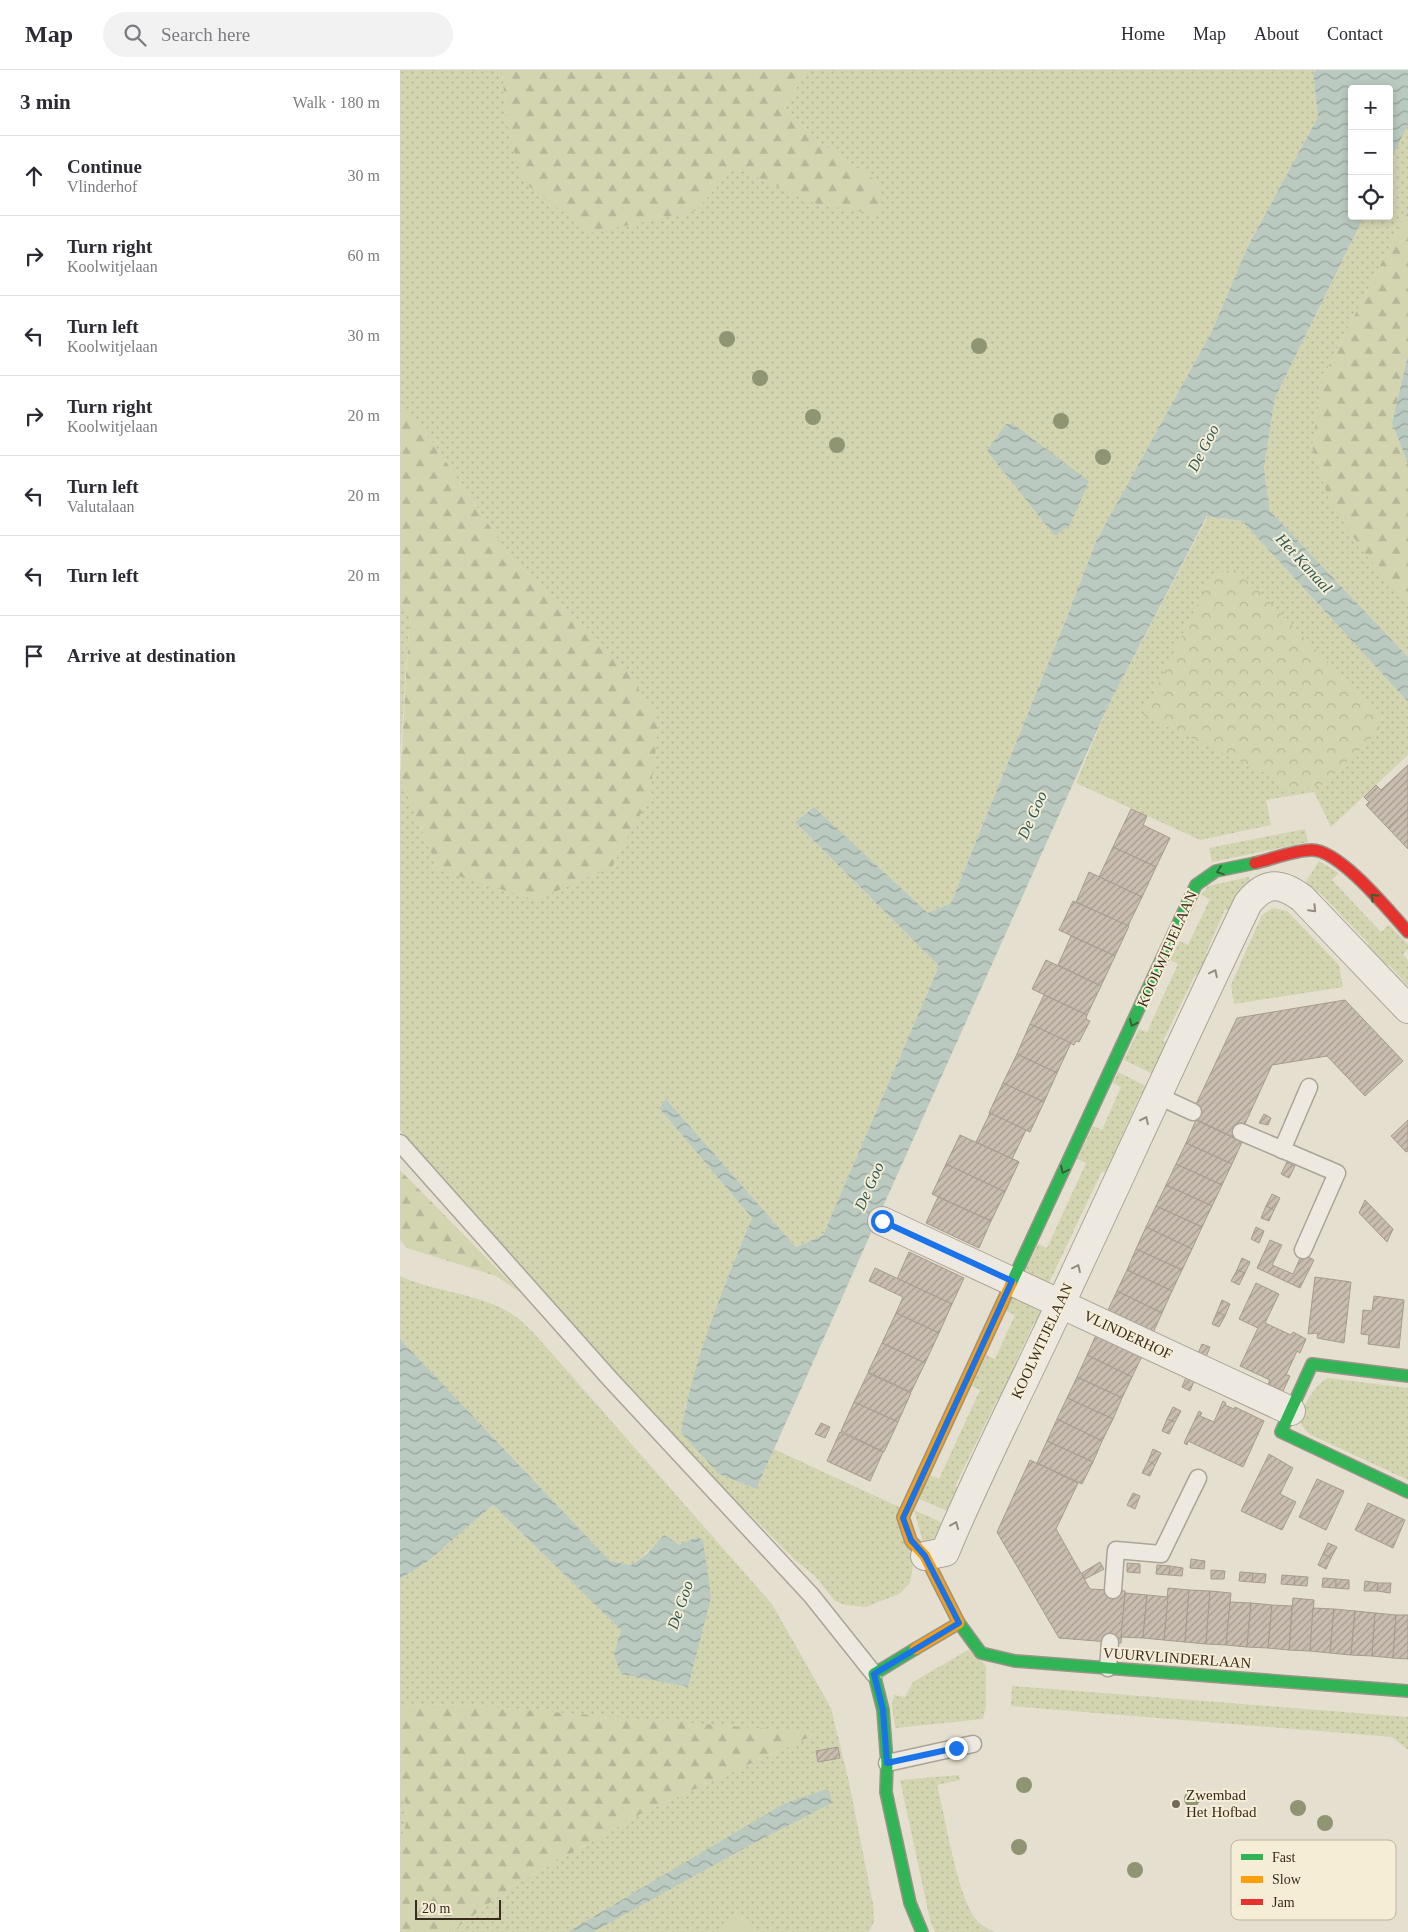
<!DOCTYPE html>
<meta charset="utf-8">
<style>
body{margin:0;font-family:Georgia,serif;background:#f2f2f3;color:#2b2b33}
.controls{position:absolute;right:15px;top:15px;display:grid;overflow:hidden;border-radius:5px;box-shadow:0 2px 8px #0003}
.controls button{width:45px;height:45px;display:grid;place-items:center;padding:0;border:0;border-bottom:1px solid #e1e1e2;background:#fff;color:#2b2b33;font:25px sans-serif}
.scale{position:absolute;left:15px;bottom:12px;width:86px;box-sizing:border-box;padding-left:5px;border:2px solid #392c1f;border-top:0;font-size:14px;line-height:18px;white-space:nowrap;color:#392c1f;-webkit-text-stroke:4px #f5edd5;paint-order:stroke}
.stop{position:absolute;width:15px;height:15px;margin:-11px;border:4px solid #1a73e8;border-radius:50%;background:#fff}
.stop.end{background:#1a73e8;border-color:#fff;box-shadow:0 1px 5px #0008}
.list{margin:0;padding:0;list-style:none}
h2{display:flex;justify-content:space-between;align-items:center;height:65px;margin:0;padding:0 20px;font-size:21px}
h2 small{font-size:16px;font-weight:400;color:#7c7c81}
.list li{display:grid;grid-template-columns:32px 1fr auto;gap:15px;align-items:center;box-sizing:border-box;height:80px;padding:0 20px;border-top:1px solid #e1e1e2}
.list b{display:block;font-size:19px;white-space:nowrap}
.list p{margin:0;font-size:16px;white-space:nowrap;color:#7c7c81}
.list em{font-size:16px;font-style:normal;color:#7c7c81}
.icon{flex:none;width:28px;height:28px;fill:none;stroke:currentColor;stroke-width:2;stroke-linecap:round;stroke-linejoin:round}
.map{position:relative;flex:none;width:1008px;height:1862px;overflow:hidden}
header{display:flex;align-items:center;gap:30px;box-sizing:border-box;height:70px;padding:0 25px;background:#fff;border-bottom:1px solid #e1e1e2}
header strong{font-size:24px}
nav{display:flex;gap:28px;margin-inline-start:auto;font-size:18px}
.search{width:350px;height:45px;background:#f2f2f3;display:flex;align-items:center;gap:12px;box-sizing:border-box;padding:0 18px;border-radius:28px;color:#7c7c81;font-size:19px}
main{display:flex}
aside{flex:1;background:#fff}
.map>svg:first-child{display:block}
</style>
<header>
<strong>Map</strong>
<div class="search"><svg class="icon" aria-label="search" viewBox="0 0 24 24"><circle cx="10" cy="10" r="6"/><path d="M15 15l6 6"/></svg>Search here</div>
<nav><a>Home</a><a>Map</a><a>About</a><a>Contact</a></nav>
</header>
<main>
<aside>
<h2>3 min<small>Walk · 180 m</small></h2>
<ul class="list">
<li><svg class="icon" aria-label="ahead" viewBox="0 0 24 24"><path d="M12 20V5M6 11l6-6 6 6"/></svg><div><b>Continue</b><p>Vlinderhof</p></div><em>30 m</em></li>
<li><svg class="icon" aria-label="right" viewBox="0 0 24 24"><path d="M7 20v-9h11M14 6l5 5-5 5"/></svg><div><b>Turn right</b><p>Koolwitjelaan</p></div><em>60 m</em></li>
<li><svg class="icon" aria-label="left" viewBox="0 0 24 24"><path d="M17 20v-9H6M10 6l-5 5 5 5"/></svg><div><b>Turn left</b><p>Koolwitjelaan</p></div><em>30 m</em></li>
<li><svg class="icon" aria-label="right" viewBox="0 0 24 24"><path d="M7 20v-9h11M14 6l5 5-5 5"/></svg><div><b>Turn right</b><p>Koolwitjelaan</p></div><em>20 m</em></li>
<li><svg class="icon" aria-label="left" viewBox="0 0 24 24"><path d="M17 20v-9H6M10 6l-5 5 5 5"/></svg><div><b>Turn left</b><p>Valutalaan</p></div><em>20 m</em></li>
<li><svg class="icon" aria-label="left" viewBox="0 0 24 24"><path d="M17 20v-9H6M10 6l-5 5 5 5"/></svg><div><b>Turn left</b></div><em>20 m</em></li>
<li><svg class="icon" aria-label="arrive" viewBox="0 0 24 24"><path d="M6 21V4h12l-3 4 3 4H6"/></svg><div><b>Arrive at destination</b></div></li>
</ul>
</aside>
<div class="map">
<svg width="1008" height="1862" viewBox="0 0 1008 1862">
<defs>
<pattern id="grass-dots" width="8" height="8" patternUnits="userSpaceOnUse" patternTransform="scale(1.25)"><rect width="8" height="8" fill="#d3d5b1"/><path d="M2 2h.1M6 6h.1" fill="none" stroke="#b6b798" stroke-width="1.8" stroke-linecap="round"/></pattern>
<pattern id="forest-firs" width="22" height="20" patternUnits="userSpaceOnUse" patternTransform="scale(1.25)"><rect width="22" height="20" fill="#d3d5b1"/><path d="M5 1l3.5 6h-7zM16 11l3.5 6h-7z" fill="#b6b798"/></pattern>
<pattern id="park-crowns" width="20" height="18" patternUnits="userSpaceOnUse" patternTransform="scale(1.25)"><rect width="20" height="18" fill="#d3d5b1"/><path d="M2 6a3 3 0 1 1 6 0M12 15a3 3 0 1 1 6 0" fill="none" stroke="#b6b798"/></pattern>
<pattern id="water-waves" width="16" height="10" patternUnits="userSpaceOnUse" patternTransform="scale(1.25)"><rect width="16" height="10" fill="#bacac0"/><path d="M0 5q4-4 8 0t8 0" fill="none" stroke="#98a49b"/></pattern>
<pattern id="building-hatch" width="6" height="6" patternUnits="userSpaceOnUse" patternTransform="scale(1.25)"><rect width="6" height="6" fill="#c9bdb0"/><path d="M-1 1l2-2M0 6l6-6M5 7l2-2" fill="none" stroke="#a49a8f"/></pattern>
</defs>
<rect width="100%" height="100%" fill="#e5dfcf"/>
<g fill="url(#grass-dots)">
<polygon points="0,0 102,0 106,50 295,141 334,97 417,134 482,115 421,73 384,37 408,0 917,0 913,3 918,47 848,176 811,263 696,471 669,542 551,833 528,843 414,737 395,752 539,896 423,1165 396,1177 266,1029 259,1038 352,1148 325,1216 285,1338 356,1418 374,1379 499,1437 513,1496 510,1513 499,1524 466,1537 445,1535 435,1531 415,1506 395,1490 276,1370 0,1060 0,707 38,800 189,560 112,489 34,374 0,338"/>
<polygon points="1008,55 1008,141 923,307 969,489 1008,531 1008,587 870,441 864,398 875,328 964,146 989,146 989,93"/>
<polygon points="808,446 842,451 1008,632 1008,685 931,757 914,722 866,730 871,755 800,770 676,713 708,636"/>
<polygon points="0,533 10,543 0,686"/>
<polygon points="905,759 908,772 812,792 809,778"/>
<polygon points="919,791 939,803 932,810 981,862 989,855 1008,874 1008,879 1003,884 1008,890 1008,916 989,895 982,902 962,881 969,874 919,822 912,828 902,818"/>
<polygon points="849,807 851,812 834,842 825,839 806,883 815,887 804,909 795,905 763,971 772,976 757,1006 724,990 739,959 747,962 778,894 770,890 780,871 788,875 810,829 801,825 808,816"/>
<polygon points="873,838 887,841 939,895 943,917 834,934 831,915 862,845"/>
<polygon points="718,1002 752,1019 748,1028 740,1025 721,1068 727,1071 712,1106 702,1101 646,1219 622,1208 638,1174 647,1178 686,1093 677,1089 693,1056 702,1060 721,1017 713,1013"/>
<path d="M0,1206C36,1223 82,1223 115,1246C121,1250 127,1257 133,1262L372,1534L431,1638L449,1712L473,1834L474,1851L469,1862H51L111,1817L242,1743L416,1664L51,1634L0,1636V1509L27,1492L93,1435L221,1560L214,1584L279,1475L250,1480L231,1495L210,1491L0,1269Z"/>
<polygon points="616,1219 651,1236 642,1257 634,1253 613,1297 621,1302 607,1332 598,1328 555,1416 564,1421 554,1444 519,1429 530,1405 539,1409 580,1320 572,1316 586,1285 595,1289 615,1245 606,1241"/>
<path d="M929,1308L1008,1318V1410L909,1364C904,1359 900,1354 901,1346C904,1333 917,1312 929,1308Z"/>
<polygon points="514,1440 548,1455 543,1469 524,1476"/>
<polygon points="568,1580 586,1596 586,1637 583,1649 495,1658 492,1635 494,1625 505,1627 513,1612"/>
<polygon points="612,1616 1008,1647 1008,1680 992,1667 611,1636"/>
<path d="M559,1705L560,1710L537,1715C546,1751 555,1811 571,1842C576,1852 584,1857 594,1862H535L530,1850L500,1710Z"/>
<path d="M0,1721C9,1734 9,1754 0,1769Z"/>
</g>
<g fill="url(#forest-firs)">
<polygon points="102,0 408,0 384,37 421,73 482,115 480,145 417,134 334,97 295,141 191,163 122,111 106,50"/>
<polygon points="1008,141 1008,285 992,353 1008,394 1008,531 969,489 930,433 912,377 923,307"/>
<polygon points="0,338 34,374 112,489 189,560 226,600 259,651 250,726 212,797 136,830 38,800 0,707 10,543 0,533"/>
<polygon points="0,1100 121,1223 96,1206 7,1178 0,1170"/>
<path d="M51,1634L418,1663L242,1743L111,1817L51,1862H0V1769C9,1754 9,1734 0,1721V1636Z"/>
</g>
<polygon fill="url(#park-crowns)" points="838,499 981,647 979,661 924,714 885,724 873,707 743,645 812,504"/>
<polygon fill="#d3d5b1" points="337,1844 356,1862 321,1862"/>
<g fill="url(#water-waves)">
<path d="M917,0H1008V55L989,93V19H952V146H964L875,328L864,398L870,441L1008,587V632L842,451L807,446L708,636L356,1419L319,1404L281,1363C293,1289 324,1217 352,1148L259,1038L266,1029L396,1177L423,1165L539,896L395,752L414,737L528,843L551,833L669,542L696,471L811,263L848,176L918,47L913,3Z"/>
<polygon points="1008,285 1008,394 992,353"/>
<polygon points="606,354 613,354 689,411 670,455 655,466 587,381"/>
<polygon points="0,1269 210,1491 231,1495 248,1483 264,1465 279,1475 297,1467 303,1470 311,1527 288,1617 221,1604 214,1584 221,1560 93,1435 27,1492 0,1509"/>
<polygon points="427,1719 430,1723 432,1733 352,1774 193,1862 168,1862 383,1734"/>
</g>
<g fill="url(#building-hatch)" stroke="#a59b8e">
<polygon points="1008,695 1008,739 988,758 966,735 969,732 964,727 976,715 981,720"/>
<polygon points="731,739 747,746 743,755 770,768 756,797 713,777"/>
<polygon points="1008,739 1008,779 988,758"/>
<polygon points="713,777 756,797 742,827 699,807"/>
<polygon points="689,802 742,827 728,856 676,832"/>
<polygon points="673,831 729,856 715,886 659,860"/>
<polygon points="671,866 715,886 701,916 658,895"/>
<polygon points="646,890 701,916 687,945 632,919"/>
<polygon points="644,925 687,945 686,949 690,951 679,972 676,971 674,975 630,954"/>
<polygon points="945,930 1003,991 965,1026 927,986 872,995 838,1069 790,1047 837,948"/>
<polygon points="630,954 671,973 657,1003 617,984"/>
<polygon points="617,984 657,1003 644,1032 603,1013"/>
<polygon points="603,1013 644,1032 630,1062 589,1043"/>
<polygon points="590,1043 626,1060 612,1089 619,1092 576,1072"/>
<polygon points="864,1044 871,1048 868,1055 859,1053"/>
<polygon points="796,1050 842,1072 832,1094 786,1073"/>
<polygon points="1008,1050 1008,1081 1006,1082 991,1066"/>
<polygon points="560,1065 619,1092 605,1122 546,1094"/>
<polygon points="786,1073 832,1094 822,1115 776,1094"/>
<polygon points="887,1092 895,1096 889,1108 881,1104"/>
<polygon points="546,1094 605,1122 591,1151 532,1124"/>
<polygon points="776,1094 822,1115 812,1136 766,1115"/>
<polygon points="766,1115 812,1136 802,1157 756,1136"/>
<polygon points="872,1124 880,1128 874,1140 866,1136"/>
<polygon points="538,1127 591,1151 579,1178 526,1153"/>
<polygon points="965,1130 993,1159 987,1172 959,1143"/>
<polygon points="756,1136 802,1157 792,1179 746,1157"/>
<polygon points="866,1136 874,1140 869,1151 861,1148"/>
<polygon points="746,1157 792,1179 782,1200 736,1179"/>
<polygon points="856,1157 864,1161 859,1173 851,1169"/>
<polygon points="870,1170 882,1175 872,1195 893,1204 902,1184 914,1190 900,1218 857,1198"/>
<polygon points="736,1179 782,1200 772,1221 727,1200"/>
<polygon points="509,1182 564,1208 552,1234 497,1209"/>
<polygon points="842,1188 850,1192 845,1203 837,1200"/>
<polygon points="475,1198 552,1234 539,1263 496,1243 503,1227 469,1211"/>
<polygon points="727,1200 772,1221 762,1243 717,1221"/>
<polygon points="837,1200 845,1203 839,1215 831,1211"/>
<polygon points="915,1207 951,1212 944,1273 917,1268 918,1263 908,1264"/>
<polygon points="856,1213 879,1224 865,1253 891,1265 893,1262 906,1269 900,1283 897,1281 886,1305 890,1306 883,1321 868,1314 870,1310 840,1296 858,1258 839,1249"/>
<polygon points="717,1221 762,1243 752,1265 706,1244"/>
<polygon points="974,1226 1004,1230 999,1278 968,1274 969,1265 961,1264 963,1240 972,1241"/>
<polygon points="822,1230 830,1234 825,1246 817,1242"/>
<polygon points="817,1242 825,1246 819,1257 812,1254"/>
<polygon points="496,1243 539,1263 525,1293 482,1273"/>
<polygon points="697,1263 743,1284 732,1307 687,1285"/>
<polygon points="482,1273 525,1293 511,1322 468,1302"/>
<polygon points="802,1274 810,1277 805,1289 797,1286"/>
<polygon points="687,1285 732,1307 722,1328 677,1307"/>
<polygon points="468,1303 511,1323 498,1352 454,1332"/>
<polygon points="787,1305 795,1309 790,1321 782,1317"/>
<polygon points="677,1307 722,1328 713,1349 667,1328"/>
<polygon points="667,1328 713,1349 702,1371 657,1349"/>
<polygon points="823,1331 826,1333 825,1335 834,1339 835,1337 864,1351 843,1397 788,1371 787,1375 784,1373 799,1341 802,1343 800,1346 814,1352"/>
<polygon points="454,1332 498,1352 484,1382 441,1361"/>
<polygon points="773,1337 781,1341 775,1352 767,1349"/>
<polygon points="657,1349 702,1371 693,1392 647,1371"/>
<polygon points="767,1349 775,1352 769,1364 762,1361"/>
<polygon points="421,1353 430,1357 425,1368 415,1364"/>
<polygon points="440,1362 483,1382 470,1411 427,1391"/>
<polygon points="647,1371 693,1392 682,1414 637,1393"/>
<polygon points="753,1379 761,1383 755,1395 748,1391"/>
<polygon points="869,1384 893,1398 880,1424 896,1432 882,1460 841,1441"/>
<polygon points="630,1390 678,1413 656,1459 690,1519 725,1521 721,1573 659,1568 597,1462"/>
<polygon points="748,1391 755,1395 750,1406 742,1403"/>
<polygon points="917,1409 944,1421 926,1460 899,1447"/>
<polygon points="733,1423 740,1426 735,1439 727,1435"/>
<polygon points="968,1433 1005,1450 993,1478 955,1460"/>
<polygon points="928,1473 937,1477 931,1488 923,1484"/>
<polygon points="923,1484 931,1488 926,1499 918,1495"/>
<polygon points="791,1489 805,1491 804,1499 790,1498"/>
<polygon points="700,1492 704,1499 685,1509 682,1503"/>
<polygon points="727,1493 740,1494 740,1503 727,1502"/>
<polygon points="757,1495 770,1496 769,1505 756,1504"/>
<polygon points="770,1496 783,1498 782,1506 769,1505"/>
<polygon points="811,1500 825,1501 824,1509 811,1509"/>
<polygon points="840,1502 853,1503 852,1512 839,1511"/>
<polygon points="853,1503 866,1504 865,1513 852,1512"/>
<polygon points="882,1505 895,1506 894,1515 881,1514"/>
<polygon points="895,1506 908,1507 907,1516 894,1515"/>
<polygon points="923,1508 936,1509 936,1518 922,1517"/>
<polygon points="936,1509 949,1510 949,1519 936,1518"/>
<polygon points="965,1511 978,1513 977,1521 964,1521"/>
<polygon points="978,1513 991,1513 990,1523 977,1521"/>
<polygon points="768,1518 789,1520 785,1572 764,1570"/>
<polygon points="789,1520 810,1521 806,1574 785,1572"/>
<polygon points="810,1521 831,1523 826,1575 806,1574"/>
<polygon points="725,1523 747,1525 743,1568 721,1567"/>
<polygon points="747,1525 768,1527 764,1570 743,1568"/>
<polygon points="893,1528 914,1530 910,1581 889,1580"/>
<polygon points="830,1532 851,1533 847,1577 826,1575"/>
<polygon points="851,1533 872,1535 868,1578 847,1577"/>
<polygon points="872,1535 892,1536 889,1580 868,1578"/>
<polygon points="913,1538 934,1539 930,1583 910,1581"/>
<polygon points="934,1539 955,1541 951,1585 930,1583"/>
<polygon points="955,1541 975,1543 972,1586 951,1585"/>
<polygon points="975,1543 996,1545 993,1588 972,1586"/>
<polygon points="996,1545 1008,1545 1008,1589 993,1588"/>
<polygon points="438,1677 440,1688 418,1692 416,1681"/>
</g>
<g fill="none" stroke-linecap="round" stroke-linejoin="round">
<defs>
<g id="lane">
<polyline points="756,1025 793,1042"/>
<polyline points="841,1062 937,1103 903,1180"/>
<polyline points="0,1073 211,1310 411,1525 474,1604"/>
<polyline points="882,1080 909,1017"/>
<polyline points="713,1520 716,1480 761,1484 798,1408"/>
<polyline points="708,1598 710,1572"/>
<polyline points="487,1693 573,1674"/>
</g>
<g id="street">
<polyline points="482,1151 891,1341"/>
<path d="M525,1486L545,1482C580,1398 622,1317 660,1235C723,1101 784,966 848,833C866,811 880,812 902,828L1008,939"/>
</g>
<g id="fast">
<polyline points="611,1214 796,815 816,801 855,793"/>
<polyline points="1008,1306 912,1294 881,1362 1008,1422"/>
<polyline points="559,1553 581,1583 615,1591 1008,1621"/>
<polyline points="515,1579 474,1604 483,1640 487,1693 486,1722 510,1833 522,1862"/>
</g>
<polyline id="slow" points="515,1579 559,1553 525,1486 511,1471 503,1447 611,1214"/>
<path id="jam" d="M855,793C873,789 894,780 912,780C940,780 990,842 1008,862"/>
</defs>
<use href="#lane" stroke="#aaa497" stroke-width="19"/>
<use href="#street" stroke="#aaa497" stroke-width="30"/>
<use href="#fast" stroke="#9a9388" stroke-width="14"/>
<use href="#slow" stroke="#9a9388" stroke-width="14"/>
<use href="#jam" stroke="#9a9388" stroke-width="14"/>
<use href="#lane" stroke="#eee9e0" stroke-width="16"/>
<use href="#street" stroke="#eee9e0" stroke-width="28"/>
<use href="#fast" stroke="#30b455" stroke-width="11"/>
<use href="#slow" stroke="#ff9f0a" stroke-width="11"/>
<use href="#jam" stroke="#e5322d" stroke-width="11"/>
</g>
<g fill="#8f9472">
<circle cx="327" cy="269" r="8"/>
<circle cx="579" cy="276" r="8"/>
<circle cx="360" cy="308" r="8"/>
<circle cx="413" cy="347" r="8"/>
<circle cx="661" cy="351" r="8"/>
<circle cx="437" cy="375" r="8"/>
<circle cx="703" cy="387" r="8"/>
<circle cx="624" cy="1715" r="8"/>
<circle cx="792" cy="1729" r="8"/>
<circle cx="898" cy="1738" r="8"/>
<circle cx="925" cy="1753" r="8"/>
<circle cx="619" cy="1777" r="8"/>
<circle cx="735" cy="1800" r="8"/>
</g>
<defs><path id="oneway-chevron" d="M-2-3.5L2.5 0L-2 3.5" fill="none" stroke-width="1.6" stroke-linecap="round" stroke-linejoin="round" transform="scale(1.25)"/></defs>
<g stroke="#356235">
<use href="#oneway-chevron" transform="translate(820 801) rotate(161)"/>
<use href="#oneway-chevron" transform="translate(974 827) rotate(-134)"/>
<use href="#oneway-chevron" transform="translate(733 953) rotate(115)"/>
<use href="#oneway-chevron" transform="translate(664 1100) rotate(115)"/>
</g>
<g stroke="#948a80">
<use href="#oneway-chevron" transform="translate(913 839) rotate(46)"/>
<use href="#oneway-chevron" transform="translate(814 903) rotate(-64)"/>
<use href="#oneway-chevron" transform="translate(745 1050) rotate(-65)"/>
<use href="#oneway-chevron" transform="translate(677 1198) rotate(-65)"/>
<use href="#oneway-chevron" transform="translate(555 1455) rotate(-67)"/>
</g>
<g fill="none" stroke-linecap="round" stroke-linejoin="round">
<polyline stroke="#1a73e8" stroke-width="6" points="482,1151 612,1211 503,1448 511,1470 525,1486 559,1553 474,1604 483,1640 487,1693 556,1678"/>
</g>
<circle fill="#756b5d" stroke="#f5edd5" stroke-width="2" cx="776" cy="1734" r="5"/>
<g text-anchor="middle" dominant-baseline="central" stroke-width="4" stroke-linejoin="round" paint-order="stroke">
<g font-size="15" fill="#392c1f" stroke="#f5edd5">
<text transform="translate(767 879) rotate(-66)">KOOLWITJELAAN</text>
<text transform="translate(728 1265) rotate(25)">VLINDERHOF</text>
<text transform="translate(642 1271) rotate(-65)">KOOLWITJELAAN</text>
<text transform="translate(777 1588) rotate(4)">VUURVLINDERLAAN</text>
</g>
<g font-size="15" fill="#392c1f" stroke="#f5edd5" text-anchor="start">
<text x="786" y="1725">Zwembad<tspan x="786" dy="17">Het Hofbad</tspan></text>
</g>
<g font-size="16" font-style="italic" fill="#2f5957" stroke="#f5edd5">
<text transform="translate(803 378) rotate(-63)">De Goo</text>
<text transform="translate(904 493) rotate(47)">Het Kanaal</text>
<text transform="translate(632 745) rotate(-66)">De Goo</text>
<text transform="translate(469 1116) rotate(-66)">De Goo</text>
<text transform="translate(280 1535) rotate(-71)">De Goo</text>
</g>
</g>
<rect x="831" y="1770" width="165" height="80" rx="8" fill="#f5edd5" stroke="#bdb39e" stroke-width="1"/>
<rect x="841" y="1784" width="22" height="6" fill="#30b455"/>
<rect x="841" y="1806" width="22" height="7" fill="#ff9f0a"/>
<rect x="841" y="1829" width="22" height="6" fill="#e5322d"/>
<g font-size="14" fill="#392c1f">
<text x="872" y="1792">Fast</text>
<text x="872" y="1814">Slow</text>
<text x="872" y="1837">Jam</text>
</g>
</svg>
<div class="controls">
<button>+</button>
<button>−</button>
<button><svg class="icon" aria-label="locate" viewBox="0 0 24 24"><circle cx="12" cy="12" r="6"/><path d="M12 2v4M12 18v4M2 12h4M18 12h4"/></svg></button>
</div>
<div class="scale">20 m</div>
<div class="stop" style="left:482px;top:1151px"></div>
<div class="stop end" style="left:556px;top:1678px"></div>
</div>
</main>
